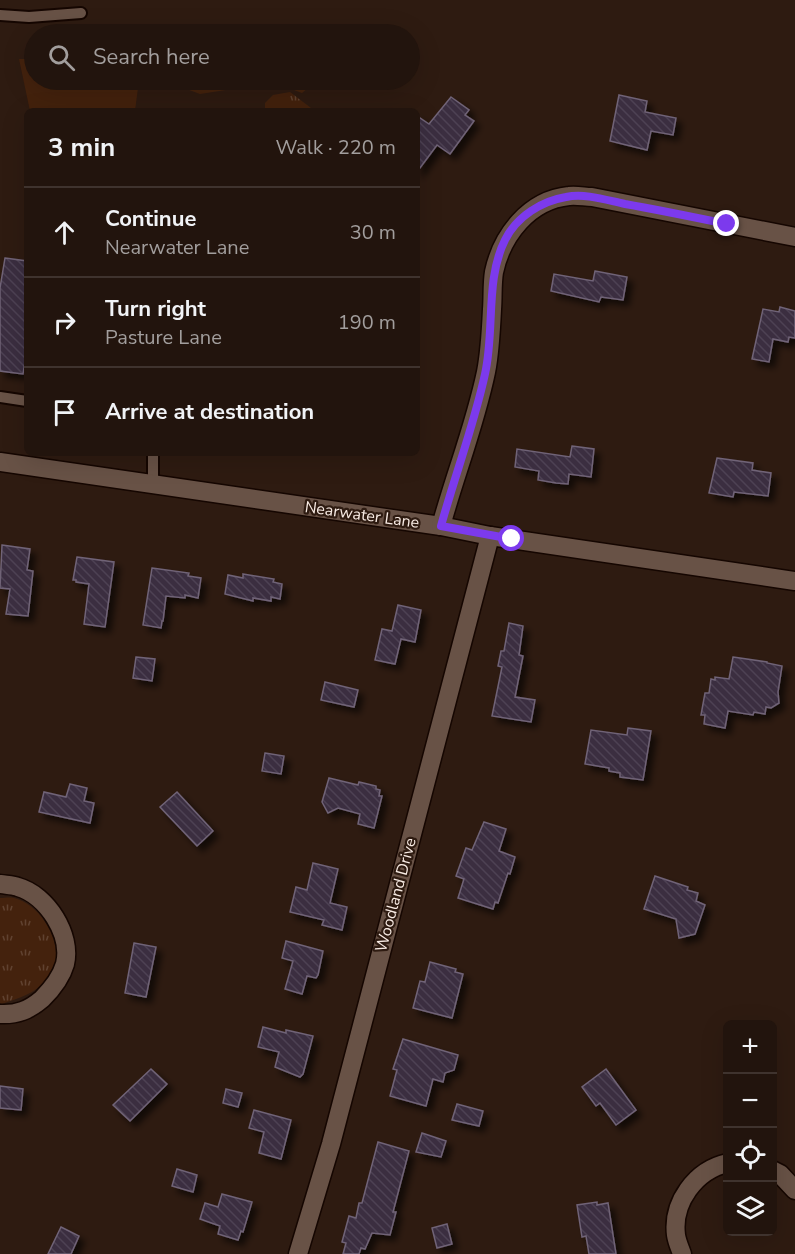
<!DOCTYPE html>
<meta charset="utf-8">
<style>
body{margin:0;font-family:"Nunito Sans",sans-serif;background:#2e211b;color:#f1f3f6}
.controls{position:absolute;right:18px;bottom:18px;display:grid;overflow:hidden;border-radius:9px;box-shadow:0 6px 24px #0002}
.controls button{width:54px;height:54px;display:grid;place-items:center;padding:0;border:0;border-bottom:2px solid #3f332e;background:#22140d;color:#f1f3f6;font:30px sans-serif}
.stop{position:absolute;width:18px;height:18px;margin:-14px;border:4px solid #7c3aed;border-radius:50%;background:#fff}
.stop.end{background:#7c3aed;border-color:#fff;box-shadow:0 2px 6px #0008}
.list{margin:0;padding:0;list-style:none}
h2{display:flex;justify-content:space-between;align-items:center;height:78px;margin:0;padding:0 24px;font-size:26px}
h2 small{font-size:20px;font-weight:400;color:#a29e9d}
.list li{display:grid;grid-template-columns:39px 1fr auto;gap:18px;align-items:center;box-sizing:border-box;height:90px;padding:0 24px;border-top:2px solid #3f332e}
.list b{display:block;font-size:22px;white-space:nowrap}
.list p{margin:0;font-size:20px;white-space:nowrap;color:#a29e9d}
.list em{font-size:20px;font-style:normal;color:#a29e9d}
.icon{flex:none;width:33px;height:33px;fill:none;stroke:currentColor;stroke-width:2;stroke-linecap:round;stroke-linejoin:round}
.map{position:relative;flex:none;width:795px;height:1254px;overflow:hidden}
.search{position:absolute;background:#22140d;box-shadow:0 6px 24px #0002;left:24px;top:24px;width:396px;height:66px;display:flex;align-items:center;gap:15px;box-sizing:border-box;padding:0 21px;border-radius:33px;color:#a29e9d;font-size:22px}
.panel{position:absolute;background:#22140d;box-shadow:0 6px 24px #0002;left:24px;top:108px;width:396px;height:348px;border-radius:9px}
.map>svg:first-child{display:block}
</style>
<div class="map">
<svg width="795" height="1254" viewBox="0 0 795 1254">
<defs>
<pattern id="grass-tufts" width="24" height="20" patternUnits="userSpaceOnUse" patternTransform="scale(1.5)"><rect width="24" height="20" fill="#44220d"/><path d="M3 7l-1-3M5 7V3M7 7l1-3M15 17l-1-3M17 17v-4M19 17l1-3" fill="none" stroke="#604230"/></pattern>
<pattern id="building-back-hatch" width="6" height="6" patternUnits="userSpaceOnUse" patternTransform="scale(1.5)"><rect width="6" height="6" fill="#3a2e41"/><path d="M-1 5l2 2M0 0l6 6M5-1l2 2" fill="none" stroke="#4e4253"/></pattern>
<filter id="shadow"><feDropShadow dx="5.5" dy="5.5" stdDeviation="3" flood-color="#0009"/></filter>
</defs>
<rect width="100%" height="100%" fill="#2e1b11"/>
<g fill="url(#grass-tufts)">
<polygon points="181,80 233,80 232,89 200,94 184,88"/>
<polygon points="284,80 315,80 315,82 302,93 286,87 283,83"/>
<polygon points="290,92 311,108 311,111 265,111 265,103 273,95"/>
<path d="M0,898C4,898 10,897 14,898C38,904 58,934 56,959C55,964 49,975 46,980C35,994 18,998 2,1004L0,1003Z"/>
</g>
<polygon fill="#44220d" points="19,59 34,59 34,80 139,80 135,111 30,111"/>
<g fill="url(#building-back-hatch)" stroke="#706377" stroke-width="1.5" filter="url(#shadow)">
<polygon points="619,95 647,101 645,112 676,118 673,135 651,131 647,150 610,141"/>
<polygon points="451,97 469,110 465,115 474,121 450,154 437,145 417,172 417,116 429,124"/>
<polygon points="5,258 27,261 27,351 23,374 0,371 0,288"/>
<polygon points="595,271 627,277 623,300 601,297 599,302 551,291 554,274 593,281"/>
<polygon points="780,307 795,311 795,338 789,337 788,342 773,339 769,362 752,359 763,309 779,312"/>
<polygon points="572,446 594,449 591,477 569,474 568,484 556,483 538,480 539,471 515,467 517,449 570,457"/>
<polygon points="717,458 753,463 752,470 771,473 768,496 734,492 733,497 709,493"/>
<polygon points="2,545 30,549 27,570 33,571 28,616 6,614 10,589 0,588"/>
<polygon points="77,557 114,562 105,627 84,624 89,584 76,582 76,580 73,580"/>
<polygon points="152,568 189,573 188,576 201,578 198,598 185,595 185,598 166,596 163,621 162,621 161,628 143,625"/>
<polygon points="243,574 274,579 273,582 282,584 280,599 271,597 271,601 253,598 253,601 225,594 228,575 243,578"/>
<polygon points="398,605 421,610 415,642 401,639 395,664 375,660 382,629 392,631"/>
<polygon points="509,623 523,626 519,655 523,656 515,697 535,700 531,722 492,716 502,667 498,666 501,651 504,651"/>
<polygon points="136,657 155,659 152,681 133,678"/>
<polygon points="733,657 767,662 767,663 782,666 778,692 779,703 771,708 766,707 765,714 754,712 753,715 728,711 725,728 704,724 705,715 701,715 705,693 709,693 711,679 715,680 715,677 729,679"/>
<polygon points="325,682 358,690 354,707 321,700"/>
<polygon points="628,728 651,731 643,780 620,777 620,773 609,771 609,768 585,764 591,730 627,735"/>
<polygon points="265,753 284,756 281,774 262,771"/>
<polygon points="329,778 358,785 359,782 376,786 376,789 380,790 379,796 382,796 374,828 358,824 360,814 338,808 328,813 322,802"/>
<polygon points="70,784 87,788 84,801 94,803 90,823 39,812 44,792 66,797"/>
<polygon points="177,792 213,831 197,846 160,807"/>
<polygon points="484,822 506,829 499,851 515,857 510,874 508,873 498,903 495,902 493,909 458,898 464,879 456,876 466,848 472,850"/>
<polygon points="313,863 338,869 330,903 347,907 342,930 322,925 324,920 290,912 296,887 307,890"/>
<polygon points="655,876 688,887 687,890 698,893 696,901 705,905 695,934 679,938 676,919 644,909"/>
<polygon points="286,941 323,951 318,975 316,978 307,976 302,994 285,989 293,961 282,958"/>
<polygon points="134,943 156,947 146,997 125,993"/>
<polygon points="430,962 456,969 455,972 463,974 452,1018 413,1008 420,981 425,982"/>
<polygon points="263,1027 286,1033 286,1030 313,1036 303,1074 300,1077 275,1067 279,1052 258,1047"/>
<polygon points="403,1039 458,1055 454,1070 445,1073 443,1082 433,1079 426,1106 390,1096 397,1070 393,1069"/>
<polygon points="151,1069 167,1084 130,1121 113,1105"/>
<polygon points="606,1069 636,1110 616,1125 600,1103 596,1106 582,1087"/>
<polygon points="0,1086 23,1089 21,1110 0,1108"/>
<polygon points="226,1089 242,1093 238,1107 223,1103"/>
<polygon points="457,1104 483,1111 479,1126 452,1120"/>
<polygon points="254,1110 291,1120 281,1159 259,1153 264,1132 249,1128"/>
<polygon points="422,1133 446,1141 441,1157 416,1152"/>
<polygon points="378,1142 409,1151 393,1212 396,1212 390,1235 372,1233 365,1249 361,1248 359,1254 343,1254 346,1243 342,1242 349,1216 356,1218 359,1203 362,1203"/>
<polygon points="177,1169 197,1175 193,1192 172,1186"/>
<polygon points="222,1194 252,1202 243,1232 241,1231 238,1240 218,1234 220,1226 200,1219 205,1203 218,1207"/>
<polygon points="597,1202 597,1205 608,1203 616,1254 589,1254 586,1236 582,1237 577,1205"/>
<polygon points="447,1224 452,1244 437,1248 432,1228"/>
<polygon points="61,1227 79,1236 71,1254 48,1254"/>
</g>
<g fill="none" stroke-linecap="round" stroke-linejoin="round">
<defs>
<g id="lane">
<polyline points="0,15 29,17 81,13"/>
<polyline points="0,397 27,401"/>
<polyline points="153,453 153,484"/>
</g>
<g id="street">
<polyline points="0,462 441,526 490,536 795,581"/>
<path d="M441,526C455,475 475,425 486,372C490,352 491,330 492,309C493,297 492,284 494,272C502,235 529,200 569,196C577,195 585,197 592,197L795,237"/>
<path d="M0,884C6,885 13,885 18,887C47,895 72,935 65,964C61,978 52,989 42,999C29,1010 17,1015 0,1014"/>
<polyline points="772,1170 780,1174 795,1190"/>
<polyline points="298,1254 331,1144 490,536"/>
<path d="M682,1254C680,1248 677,1242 676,1235C672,1203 695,1170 728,1163"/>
</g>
</defs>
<use href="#lane" stroke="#150601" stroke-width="14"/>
<use href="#street" stroke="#150601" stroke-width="21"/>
<use href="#lane" stroke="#685246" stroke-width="10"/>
<use href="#street" stroke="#685246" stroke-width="18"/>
</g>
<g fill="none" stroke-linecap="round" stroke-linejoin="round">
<path stroke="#7c3aed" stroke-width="8" d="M512,539L441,526C455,475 474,425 485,374C495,330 485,280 505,240C517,216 542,201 566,197C585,193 606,200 625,204C659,210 693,217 727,224"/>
</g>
<g text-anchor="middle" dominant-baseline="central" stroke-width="4.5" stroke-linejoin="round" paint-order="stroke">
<g font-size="16" fill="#f8ebe4" stroke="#2e1b11">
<text transform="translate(362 515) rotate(8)">Nearwater Lane</text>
<text transform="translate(396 895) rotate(-75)">Woodland Drive</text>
</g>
</g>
</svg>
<div class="controls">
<button>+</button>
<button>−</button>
<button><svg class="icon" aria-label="locate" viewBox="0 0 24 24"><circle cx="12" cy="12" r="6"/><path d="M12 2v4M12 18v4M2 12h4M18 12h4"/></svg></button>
<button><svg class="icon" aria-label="layers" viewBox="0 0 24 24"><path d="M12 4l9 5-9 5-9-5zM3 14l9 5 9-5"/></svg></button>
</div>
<div class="stop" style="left:512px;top:539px"></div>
<div class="stop end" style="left:727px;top:224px"></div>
<div class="search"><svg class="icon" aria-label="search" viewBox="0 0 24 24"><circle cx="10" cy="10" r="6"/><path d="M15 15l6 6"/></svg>Search here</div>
<section class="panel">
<h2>3 min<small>Walk · 220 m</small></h2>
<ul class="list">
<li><svg class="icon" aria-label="ahead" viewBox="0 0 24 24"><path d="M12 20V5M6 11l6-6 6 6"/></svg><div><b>Continue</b><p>Nearwater Lane</p></div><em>30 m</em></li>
<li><svg class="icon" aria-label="right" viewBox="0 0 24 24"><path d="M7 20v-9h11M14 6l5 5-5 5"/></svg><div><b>Turn right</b><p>Pasture Lane</p></div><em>190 m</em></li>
<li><svg class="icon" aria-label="arrive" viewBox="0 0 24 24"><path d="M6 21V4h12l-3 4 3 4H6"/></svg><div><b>Arrive at destination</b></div></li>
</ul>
</section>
</div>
